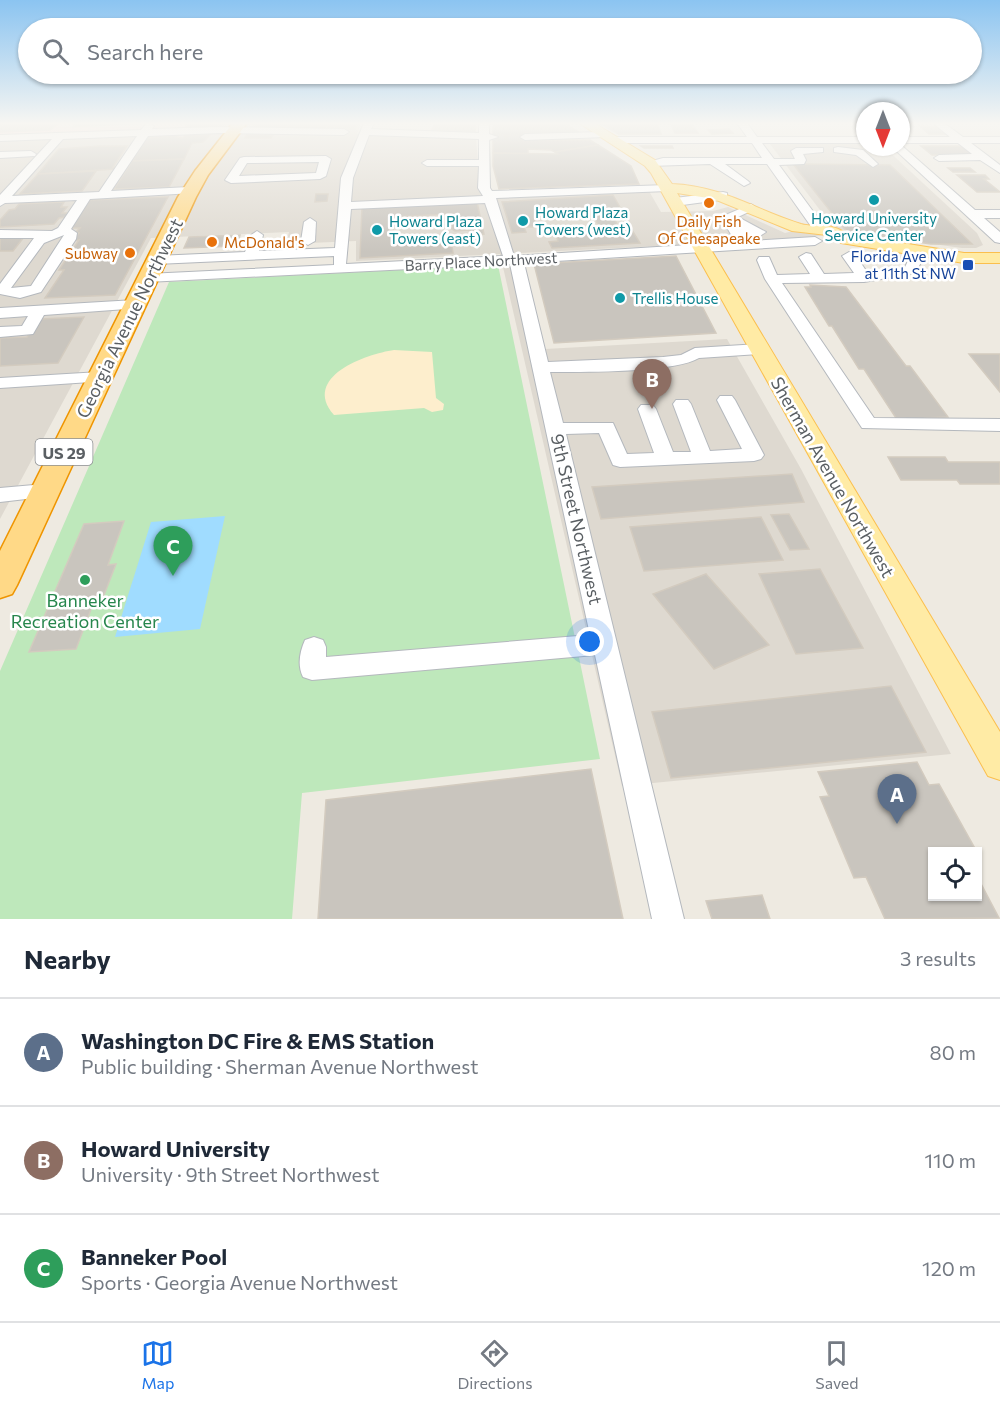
<!DOCTYPE html>
<meta charset="utf-8">
<style>
body{margin:0;font-family:Commissioner,sans-serif;background:#f6f6f7;color:#1f2937}
.controls{position:absolute;right:18px;bottom:18px;display:grid;overflow:hidden;border-radius:0px;box-shadow:0 2px 4px #0004}
.controls button{width:54px;height:54px;display:grid;place-items:center;padding:0;border:0;border-bottom:2px solid #e0e1e3;background:#fff;color:#1f2937;font:30px sans-serif}
.compass{position:absolute;left:856px;top:102px;width:54px;height:54px;border-radius:50%;background:#fff;box-shadow:0 2px 4px #0004;rotate:180deg}
.you{position:absolute;left:590px;top:642px;width:21px;height:21px;margin:-15px;border:4px solid #fff;border-radius:50%;background:#1a73e8;box-shadow:0 0 0 9px #1a73e833}
.badge{display:grid;place-items:center;width:39px;height:39px;border-radius:50%;background:#1a73e8;color:#fff;font-size:20px;font-weight:700}
.pin{position:absolute;translate:-50% -50px;filter:drop-shadow(0 2px 3px #0008)}
.pin::after{content:'';position:absolute;top:32px;width:21px;height:18px;background:inherit;clip-path:polygon(0 0,100% 0,50% 100%)}
.list{margin:0;padding:0;list-style:none}
h2{display:flex;justify-content:space-between;align-items:center;height:78px;margin:0;padding:0 24px;font-size:26px}
h2 small{font-size:20px;font-weight:400;color:#747a83}
.list li{display:grid;grid-template-columns:39px 1fr auto;gap:18px;align-items:center;box-sizing:border-box;height:108px;padding:0 24px;border-top:2px solid #e0e1e3}
.list b{display:block;font-size:22px;white-space:nowrap}
.list p{margin:0;font-size:20px;white-space:nowrap;color:#747a83}
.list em{font-size:20px;font-style:normal;color:#747a83}
.icon{flex:none;width:33px;height:33px;fill:none;stroke:currentColor;stroke-width:2;stroke-linecap:round;stroke-linejoin:round}
.map{position:relative;flex:none;width:1000px;height:919px;overflow:hidden}
.search{position:absolute;background:#fff;box-shadow:0 2px 4px #0004;left:18px;right:18px;top:18px;height:66px;display:flex;align-items:center;gap:15px;box-sizing:border-box;padding:0 21px;border-radius:33px;color:#747a83;font-size:22px}
.sheet{height:402px;background:#fff}
nav{display:flex;justify-content:space-around;align-items:center;box-sizing:border-box;height:84px;border-top:2px solid #e0e1e3;background:#fff;font-size:16px;color:#747a83}
nav a{display:grid;justify-items:center;gap:3px}
nav .on{color:#1a73e8}
.map>svg:first-child{display:block}
</style>
<div class="map">
<svg width="1000" height="919" viewBox="0 0 1000 919">
<rect width="100%" height="100%" fill="#eeeae1"/>
<polygon fill="#ded9d0" points="0,123 361,123 357,134 476,139 481,198 649,191 661,212 713,211 728,207 785,233 829,222 770,144 865,144 865,147 884,147 977,233 983,245 976,248 962,248 847,232 796,239 520,253 545,349 727,339 801,469 951,754 622,786 500,254 356,261 356,241 286,244 289,232 151,238 0,519"/>
<polygon fill="#fddcdb" points="0,123 227,123 224,127 0,135"/>
<polygon fill="#bee8bb" points="498,265 600,759 302,793 292,919 0,919 0,671 169,282"/>
<path fill="#fdeecd" d="M394,350L432,352L436,398L444,404L443,410L432,412L424,408L334,415C301,377 366,354 394,350Z"/>
<polygon fill="#a0dcff" points="225,516 200,629 115,637 151,522"/>
<g fill="#c9c5be" stroke="#d3cbbf" stroke-width="1.5">
<polygon points="5,123 25,123 19,124 59,123 50,130 0,132 0,125 9,124"/>
<polygon points="76,123 146,123 73,127"/>
<polygon points="187,123 224,123 223,126 185,128"/>
<polygon points="256,123 358,123 355,129 252,129"/>
<polygon points="434,123 476,123 475,132 432,130"/>
<polygon points="493,123 564,123 580,133 525,133 526,140 590,140 598,145 555,152 551,150 528,149 528,154 493,153"/>
<polygon points="599,123 658,125 661,134 619,134"/>
<polygon points="670,123 691,123 698,133 675,133"/>
<polygon points="920,126 941,127 945,130 940,130 945,134 929,134"/>
<polygon points="729,129 733,133 712,134 708,130"/>
<polygon points="186,134 211,134 203,142 192,143 184,159 132,161 146,138 178,135 177,137 183,138"/>
<polygon points="247,134 273,135 271,138 245,138"/>
<polygon points="598,145 631,166 639,184 499,189 493,166 493,153 558,154 555,152"/>
<polygon points="100,146 127,146 113,167 117,167 116,169 38,174 59,149"/>
<polygon points="641,146 672,146 673,148 644,148"/>
<polygon points="921,146 965,146 978,155 932,155"/>
<polygon points="184,159 169,187 114,189 132,161"/>
<polygon points="793,164 890,165 972,244 931,244 847,232"/>
<polygon points="948,168 970,168 975,172 953,172"/>
<polygon points="96,171 82,191 20,194 38,174"/>
<polygon points="957,175 985,175 989,179 984,179 1000,192 977,192"/>
<polygon points="316,194 328,194 327,201 315,202"/>
<polygon points="613,195 625,216 613,216 620,230 632,230 640,243 552,248 549,242 558,241 556,235 560,233 601,231 590,208 535,211 540,225 538,225 538,227 524,227 526,232 512,233 502,202"/>
<polygon points="168,197 115,295 45,298 64,270 59,270 79,240 73,241 79,233 76,232 80,228 68,228 86,200"/>
<polygon points="64,202 61,207 67,207 62,213 69,213 66,217 59,218 54,224 0,227 0,220 9,210 15,209 19,204"/>
<polygon points="477,202 484,234 470,235 469,230 455,231 452,229 449,214 393,217 393,242 437,239 441,240 442,247 452,246 453,253 360,258 362,206"/>
<polygon points="240,235 237,246 184,248 189,237"/>
<polygon points="24,237 13,251 0,251 0,238"/>
<polygon points="676,256 716,333 554,343 534,264"/>
<polygon points="810,285 846,287 906,366 910,366 948,417 925,418 928,421 907,421 905,418 896,418 864,369 859,369 832,326 829,326 805,287 811,287"/>
<polygon points="84,317 58,363 0,366 0,338 27,337 39,319"/>
<polygon points="969,354 1000,354 1000,392"/>
<polygon points="888,457 945,457 948,462 1000,462 1000,484 960,484 957,480 901,480"/>
<polygon points="792,474 804,502 601,519 592,487"/>
<polygon points="789,514 809,549 790,550 771,515"/>
<polygon points="761,517 783,560 644,571 630,527"/>
<polygon points="124,521 108,565 116,564 104,595 96,596 76,649 29,652 84,524"/>
<polygon points="820,569 863,648 796,654 759,574"/>
<polygon points="706,574 769,645 714,669 653,594"/>
<polygon points="891,686 926,752 671,778 652,712"/>
<polygon points="917,762 929,785 939,784 977,852 932,852 932,896 978,896 978,878 999,918 885,919 866,877 854,878 820,797 829,796 818,772"/>
<polygon points="591,769 623,919 318,919 326,800"/>
<polygon points="762,895 770,919 712,919 706,901"/>
</g>
<g fill="none" stroke-linecap="round" stroke-linejoin="round">
<polyline stroke="#c9c7c2" stroke-width="11" stroke-dasharray="11 5" stroke-linecap="butt" points="493,137 525,137"/>
<defs>
<g id="minor">
<path d="M149,123L154,126L152,129L219,127L344,129L349,132L344,135L219,133L148,136L111,191L189,187L195,191L193,193L90,199L71,229L77,233L76,239L41,292L20,298L0,294V284L34,238H0V230L52,231L58,228L77,200L5,203L0,206V195L52,139L0,141V135L141,130L146,124ZM137,136L99,192L12,196L63,139ZM64,235L31,286L11,288L44,243Z"/>
<path d="M364,123H374L371,129L479,133V123H489V134L498,137L489,140L490,188L492,191L667,185L673,188L667,191L496,198L514,256L815,237L822,241L815,245L524,263L548,362L663,357L681,355L695,348L759,344L767,349L759,354L699,358C674,373 583,372 550,372L563,423H613L627,454L654,453L638,409L641,405H653L656,409L673,452H691L673,404L676,400H688L691,404L710,451L742,449L717,400L720,396H732L735,400L764,455L761,459L754,461L620,467L613,465L599,433L566,434L684,919H652L595,655L312,680L303,677C297,665 300,651 305,640L314,637L323,640L326,647V657L590,635L510,264L147,282L140,278L147,274L334,265V256L156,264L149,260L156,256L245,252L251,235L257,231L263,235L259,251L335,248L341,178ZM369,135L479,139V160H427L422,163L427,166H479L478,188L483,196L351,202L353,178ZM485,203L503,256L346,264L351,209Z"/>
<polygon points="737,123 747,123 757,137 865,137 865,143 762,143 774,159 795,159 791,151 796,148 823,148 823,152 803,154 806,160 804,164 779,165 826,229 825,232 815,232 767,164 725,164 748,181 750,183 744,186 710,164 650,166 645,163 663,158 762,158 752,143 611,143 606,140 611,137 747,137"/>
<polygon points="933,123 944,123 963,137 1000,137 1000,143 971,143 1000,165 1000,173 980,160 939,161 934,158 939,155 972,154 958,143 901,143 901,137 950,137"/>
<polygon points="602,132 606,133 606,137 525,140 520,137 525,134"/>
<polygon points="901,145 975,210 1000,210 1000,218 984,218 1000,232 1000,243 995,242 892,147 901,147"/>
<polygon points="838,147 863,150 878,164 873,167 856,155 834,152 834,148"/>
<polygon points="31,151 36,154 35,156 0,158 0,152"/>
<path d="M326,156L331,159L326,176L320,179L231,183L225,180L240,158L244,157ZM319,162L316,173L239,176L247,163Z"/>
<polygon points="723,192 727,193 727,199 675,206 669,202 675,198"/>
<polygon points="751,204 757,208 738,217 766,232 760,236 733,238 721,217"/>
<polygon points="310,218 316,222 315,241 308,245 301,241 304,222"/>
<polygon points="914,246 921,250 923,259 915,273 864,282 782,283 874,418 1000,419 1000,431 862,428 765,279 757,260 759,257 769,257 777,275 810,274 799,257 806,253 811,254 824,274 854,273 842,256 849,252 854,253 867,272 905,267 909,259 907,250"/>
<polygon points="135,300 143,305 140,308 44,315 33,334 0,337 0,327 22,326 28,316 0,318 0,308"/>
<polygon points="100,372 106,373 109,377 106,381 0,388 0,378"/>
<polygon points="45,484 52,486 55,491 52,496 0,502 0,488"/>
</g>
<path id="major" d="M579,123H594L655,160L672,184C722,186 756,210 801,224C816,228 833,222 846,234L964,253H1000V263H964L841,243L827,235L792,231L714,199L677,193L1000,732V780L988,776L651,173L645,166Z"/>
<polygon id="highway" points="233,123 247,123 208,175 196,197 17,585 12,594 0,598 0,551 178,197 195,171"/>
</defs>
<use href="#minor" stroke="#b4b8bd" stroke-width="2"/>
<use href="#major" stroke="#fbbf4d" stroke-width="2"/>
<use href="#highway" stroke="#ef9500" stroke-width="3"/>
<use href="#minor" fill="#fff" fill-rule="evenodd"/>
<use href="#major" fill="#ffeba5" fill-rule="evenodd"/>
<use href="#highway" fill="#ffd987" fill-rule="evenodd"/>
</g>
<linearGradient id="sky" x2="0" y2="1"><stop stop-color="#8bc4f1"/><stop offset="0.49" stop-color="#f7f6f2"/><stop offset="1" stop-color="#f7f6f2" stop-opacity="0"/></linearGradient>
<rect width="1000" height="252" fill="url(#sky)"/>
<g fill="#0f9aa8" stroke="#fff" stroke-width="2">
<circle cx="874" cy="200" r="6"/>
<circle cx="523" cy="221" r="6"/>
<circle cx="377" cy="230" r="6"/>
<circle cx="620" cy="298" r="6"/>
</g>
<g fill="#e8710a" stroke="#fff" stroke-width="2">
<circle cx="709" cy="203" r="6"/>
<circle cx="212" cy="242" r="6"/>
<circle cx="130" cy="253" r="6"/>
</g>
<rect fill="#1a4fb4" stroke="#fff" stroke-width="2" x="962" y="259" width="12" height="12" rx="3"/>
<circle fill="#2e9e5b" stroke="#fff" stroke-width="2" cx="85" cy="580" r="6"/>
<g text-anchor="middle" dominant-baseline="central" stroke-width="5" stroke-linejoin="round" paint-order="stroke">
<g font-size="15" fill="#0d838f" stroke="#fff" text-anchor="start">
<text x="535" y="212">Howard Plaza<tspan x="535" dy="17">Towers (west)</tspan></text>
<text x="874" y="218" text-anchor="middle">Howard University<tspan x="874" dy="17">Service Center</tspan></text>
<text x="389" y="221">Howard Plaza<tspan x="389" dy="17">Towers (east)</tspan></text>
<text x="632" y="298">Trellis House</text>
</g>
<g font-size="15" fill="#c56008" stroke="#fff">
<text x="709" y="221">Daily Fish<tspan x="709" dy="17">Of Chesapeake</tspan></text>
<text x="224" y="242" text-anchor="start">McDonald's</text>
<text x="118" y="253" text-anchor="end">Subway</text>
</g>
<g font-size="15" fill="#164399" stroke="#fff" text-anchor="end">
<text x="956" y="256">Florida Ave NW<tspan x="956" dy="17">at 11th St NW</tspan></text>
</g>
<g font-size="15" fill="#5a5f63" stroke="#fff">
<text transform="translate(481 261) rotate(-3)">Barry Place Northwest</text>
</g>
<rect fill="#fff" stroke="#8c8f92" stroke-width="1.5" x="35.5" y="439" width="57" height="26" rx="4.5"/>
<g font-size="16" font-weight="bold" fill="#5a5f63">
<text x="64" y="452">US 29</text>
</g>
<g font-size="18" fill="#5a5f63" stroke="#fff">
<text transform="translate(129 318) rotate(-64)">Georgia Avenue Northwest</text>
<text transform="translate(833 477) rotate(60)">Sherman Avenue Northwest</text>
<text transform="translate(577 519) rotate(77)">9th Street Northwest</text>
</g>
<g font-size="18" fill="#27864d" stroke="#fff">
<text x="85" y="600">Banneker<tspan x="85" dy="21">Recreation Center</tspan></text>
</g>
</g>
</svg>
<div class="controls">
<button><svg class="icon" aria-label="locate" viewBox="0 0 24 24"><circle cx="12" cy="12" r="6"/><path d="M12 2v4M12 18v4M2 12h4M18 12h4"/></svg></button>
</div>
<svg class="compass" viewBox="-18 -18 36 36"><path d="M0-13l5 13h-10z" fill="#e53935"/><path d="M0 13l5-13h-10z" fill="#747a83"/></svg>
<div class="you"></div>
<div class="pin badge" style="left:897px;top:824px;background:#5c6f8a">A</div>
<div class="pin badge" style="left:652px;top:409px;background:#8d6e63">B</div>
<div class="pin badge" style="left:173px;top:576px;background:#2e9e5b">C</div>
<div class="search"><svg class="icon" aria-label="search" viewBox="0 0 24 24"><circle cx="10" cy="10" r="6"/><path d="M15 15l6 6"/></svg>Search here</div>
</div>
<section class="sheet">
<h2>Nearby<small>3 results</small></h2>
<ul class="list">
<li><span class="badge" style="background:#5c6f8a">A</span><div><b>Washington DC Fire &amp; EMS Station</b><p>Public building · Sherman Avenue Northwest</p></div><em>80 m</em></li>
<li><span class="badge" style="background:#8d6e63">B</span><div><b>Howard University</b><p>University · 9th Street Northwest</p></div><em>110 m</em></li>
<li><span class="badge" style="background:#2e9e5b">C</span><div><b>Banneker Pool</b><p>Sports · Georgia Avenue Northwest</p></div><em>120 m</em></li>
</ul>
</section>
<nav>
<a class="on"><svg class="icon" aria-label="map" viewBox="0 0 24 24"><path d="M3 6l6-2 6 2 6-2v14l-6 2-6-2-6 2zM9 4v14M15 6v14"/></svg>Map</a>
<a><svg class="icon" aria-label="directions" viewBox="0 0 24 24"><path d="M12 3l9 9-9 9-9-9zM9 14v-3h6M13 9l2 2-2 2"/></svg>Directions</a>
<a><svg class="icon" aria-label="saved" viewBox="0 0 24 24"><path d="M7 4h10v16l-5-4-5 4z"/></svg>Saved</a>
</nav>
